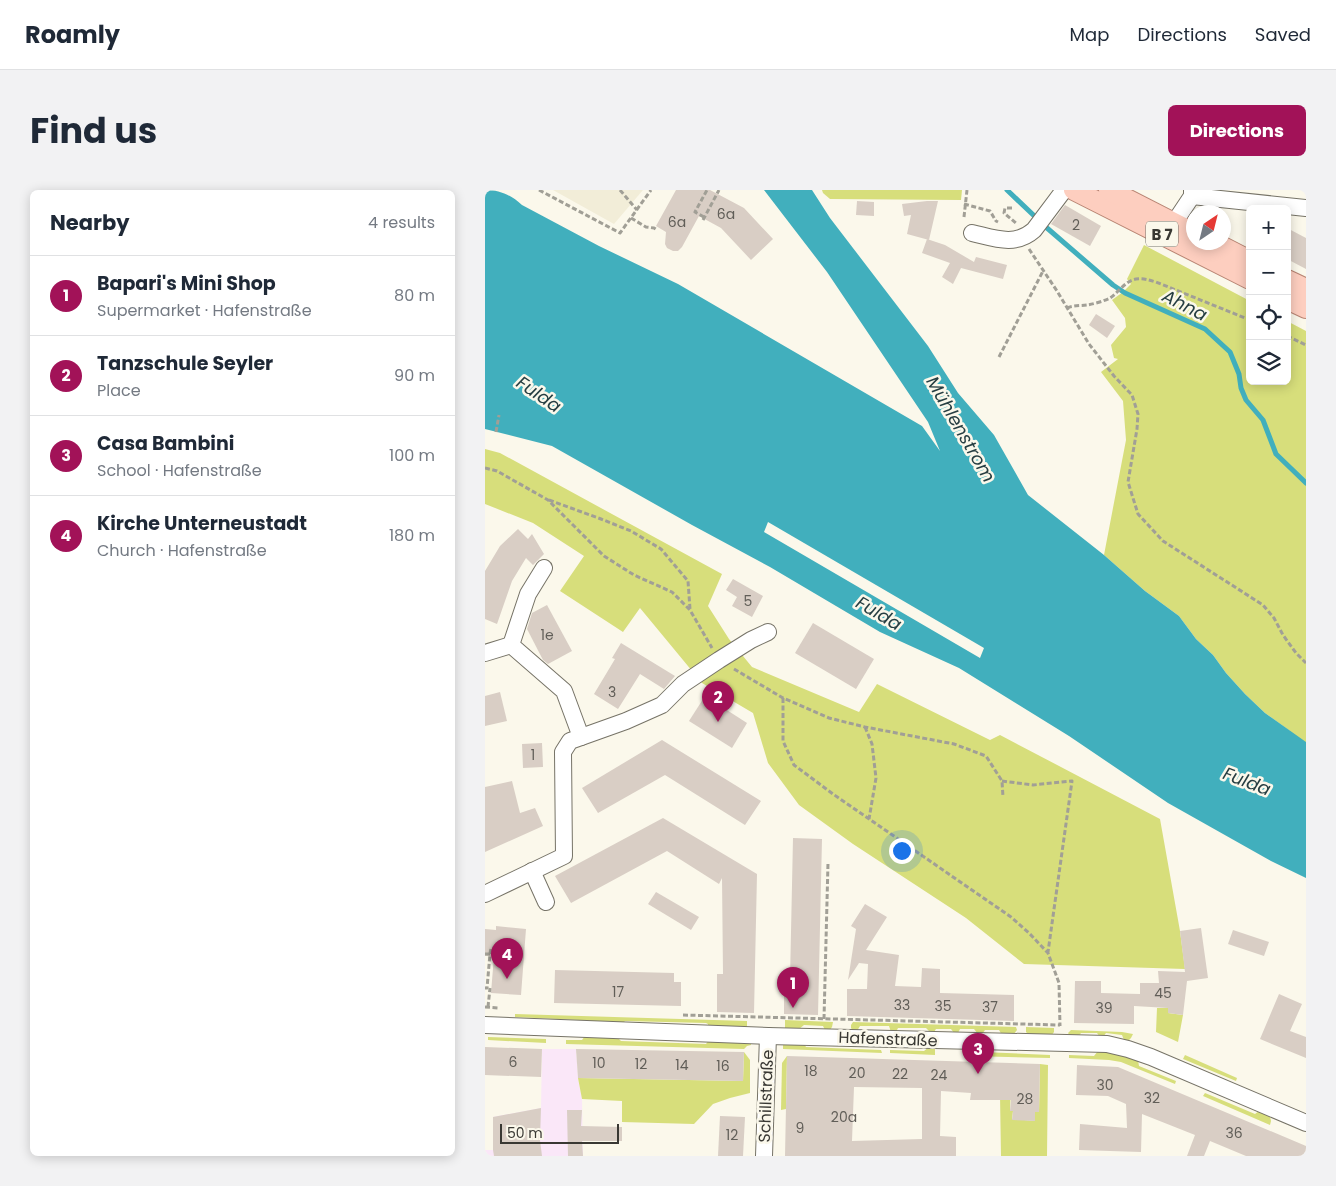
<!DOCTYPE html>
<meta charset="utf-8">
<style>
body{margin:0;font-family:Poppins,sans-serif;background:#f2f2f3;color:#1f2937}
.controls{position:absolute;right:15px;top:15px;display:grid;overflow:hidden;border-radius:8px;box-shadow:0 2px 12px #0003}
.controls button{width:45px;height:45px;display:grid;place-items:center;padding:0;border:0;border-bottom:1px solid #e0e1e3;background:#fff;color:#1f2937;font:25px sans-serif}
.compass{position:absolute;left:701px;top:15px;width:45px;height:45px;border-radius:50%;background:#fff;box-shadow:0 2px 12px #0003;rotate:35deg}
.scale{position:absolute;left:15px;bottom:12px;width:119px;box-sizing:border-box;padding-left:5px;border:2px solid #393833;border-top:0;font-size:14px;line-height:18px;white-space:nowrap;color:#393833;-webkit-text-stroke:4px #fbf8eb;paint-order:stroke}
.you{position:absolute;left:416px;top:660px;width:18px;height:18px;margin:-12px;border:4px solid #fff;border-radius:50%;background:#1a73e8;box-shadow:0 0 0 8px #1a73e833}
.badge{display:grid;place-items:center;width:32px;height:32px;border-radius:50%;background:#a21258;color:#fff;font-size:16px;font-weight:700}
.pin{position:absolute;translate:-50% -41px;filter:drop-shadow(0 1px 2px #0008)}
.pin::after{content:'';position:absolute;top:26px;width:18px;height:15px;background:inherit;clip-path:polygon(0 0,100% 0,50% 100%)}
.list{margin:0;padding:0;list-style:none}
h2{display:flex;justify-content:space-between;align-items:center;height:65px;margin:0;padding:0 20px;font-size:21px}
h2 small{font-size:16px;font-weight:400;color:#747a83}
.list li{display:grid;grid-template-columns:32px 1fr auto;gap:15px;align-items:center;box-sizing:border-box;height:80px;padding:0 20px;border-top:1px solid #e0e1e3}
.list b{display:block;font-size:19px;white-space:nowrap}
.list p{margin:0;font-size:16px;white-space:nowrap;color:#747a83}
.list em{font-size:16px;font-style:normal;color:#747a83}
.icon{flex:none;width:28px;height:28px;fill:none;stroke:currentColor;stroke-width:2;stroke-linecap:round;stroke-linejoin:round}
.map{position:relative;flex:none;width:821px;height:966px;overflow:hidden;border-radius:8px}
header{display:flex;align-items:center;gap:30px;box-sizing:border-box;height:70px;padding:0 25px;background:#fff;border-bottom:1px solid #e0e1e3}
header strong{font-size:24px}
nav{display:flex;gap:28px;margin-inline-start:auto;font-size:18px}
.intro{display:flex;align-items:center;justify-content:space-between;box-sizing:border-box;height:120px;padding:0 30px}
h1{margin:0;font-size:35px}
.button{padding:12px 22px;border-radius:8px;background:#a21258;color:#fff;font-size:18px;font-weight:700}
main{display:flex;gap:30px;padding:0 30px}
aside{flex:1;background:#fff;border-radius:8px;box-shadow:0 2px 12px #0003}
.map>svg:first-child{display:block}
</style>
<header>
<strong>Roamly</strong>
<nav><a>Map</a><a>Directions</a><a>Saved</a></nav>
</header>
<div class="intro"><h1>Find us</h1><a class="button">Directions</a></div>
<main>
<aside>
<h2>Nearby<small>4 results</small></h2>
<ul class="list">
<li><span class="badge">1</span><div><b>Bapari's Mini Shop</b><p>Supermarket · Hafenstraße</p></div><em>80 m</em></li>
<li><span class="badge">2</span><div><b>Tanzschule Seyler</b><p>Place</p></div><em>90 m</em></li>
<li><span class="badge">3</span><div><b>Casa Bambini</b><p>School · Hafenstraße</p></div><em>100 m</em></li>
<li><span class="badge">4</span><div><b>Kirche Unterneustadt</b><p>Church · Hafenstraße</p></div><em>180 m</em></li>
</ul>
</aside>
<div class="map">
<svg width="821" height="966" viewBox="0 0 821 966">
<rect width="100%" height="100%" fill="#fbf8eb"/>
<polygon fill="#f2edd8" points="68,0 158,0 129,34"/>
<polygon fill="#fae7f8" points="57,859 91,859 93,888 97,909 98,966 0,966 0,960 8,960 8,927 56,918"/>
<g fill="#d7de7b">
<polygon points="337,0 477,0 476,10 345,9 338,3"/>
<polygon points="659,55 765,111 765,191 802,191 802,131 821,141 821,554 805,544 805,541 780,523 760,504 741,483 728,465 711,449 694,426 660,401 619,365 641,250 638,211 616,182 633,169 629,168 626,155 641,137 640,128 627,110 638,102 646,94 642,89"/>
<polygon points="0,259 15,263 237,384 223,416 244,449 267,477 374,522 392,494 505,550 515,545 675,629 695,741 700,779 539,774 481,728 368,654 314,615 283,573 268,523 217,493 155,418 138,442 75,401 99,366 48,333 0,314"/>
<polygon points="672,818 683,818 683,823 698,825 693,852 671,842"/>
<polygon points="30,824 262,831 262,838 223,838 223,834 221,833 140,831 139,832 97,834 94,830 30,827"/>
<polygon points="300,830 348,832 347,837 344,841 340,840 338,836 319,835 314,839 300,839"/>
<polygon points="368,832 531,837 532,840 528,845 517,845 514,840 500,840 497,844 493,844 489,839 475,839 473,843 469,843 466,839 451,839 449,842 445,842 441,838 413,838 411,842 406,842 404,836 375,836 372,841 368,841 366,838 366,835"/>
<polygon points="541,837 569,838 569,842 566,846 544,845 541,842"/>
<polygon points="586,840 637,842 648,844 646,848 643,851 639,850 637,845 621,843 618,847 615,847 612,843 596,843 593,847 585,846 583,843"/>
<polygon points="100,846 133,848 136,851 221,854 224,850 266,850 266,855 262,856 259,859 81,854 81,850 97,850"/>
<polygon points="3,847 61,849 61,853 3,850"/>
<polygon points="298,852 318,852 321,857 396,860 397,863 298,859"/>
<polygon points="444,857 450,857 450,865 405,863 405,860 439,861"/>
<polygon points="484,858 494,858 498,862 565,865 565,868 482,866 482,861"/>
<polygon points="613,861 623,862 653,870 654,876 691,891 690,894 636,872 624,870 584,868 584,865 609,866"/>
<polygon points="259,862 265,870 265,903 245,908 228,914 209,934 137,932 137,911 97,909 93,888 258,891"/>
<polygon points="700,865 752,888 751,891 698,869"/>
<polygon points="302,866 301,919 296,920 297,873"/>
<polygon points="555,874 563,875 562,966 516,966 515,905 526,896 525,921 528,921 527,929 550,931 550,922 554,922"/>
<polygon points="720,903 770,924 774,921 785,926 786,931 785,935 718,906"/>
</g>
<path fill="#41afbd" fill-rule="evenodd" d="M0,0C15,0 26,5 37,15L114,56L193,94L437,236L455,261L443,232L342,82L279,0H327L345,28L443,156L473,203L509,245L543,305L619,365L660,401L694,426L711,449L728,465L741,483L760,504L780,523L821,552V688L786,671L683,613L584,546L474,478L395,442L285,377L207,335L67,256L0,239ZM283,332L499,458L495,468L279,342Z"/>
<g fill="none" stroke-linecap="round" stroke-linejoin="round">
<polyline stroke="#41afbd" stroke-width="5" points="522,0 562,38 628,95 640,103 720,139 745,162 754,184 756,198 761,210 778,230 791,264 821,293"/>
</g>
<g fill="#d9cec5" fill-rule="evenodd">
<polygon points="191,0 225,0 259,18 288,49 266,70 236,38 214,26 197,57 193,61 188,61 182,58 180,54 181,42 171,36"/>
<polygon points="372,11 389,12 389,26 371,25"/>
<polygon points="442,11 453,11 444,50 422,44 426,25 419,26 417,14"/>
<polygon points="580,15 616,36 605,56 566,34"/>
<polygon points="802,38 821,48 821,79 802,69"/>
<polygon points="442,49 460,55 489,72 491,67 522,75 518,89 476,78 468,94 457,87 465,73 437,63"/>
<polygon points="611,124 630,136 622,148 604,135"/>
<polygon points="33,339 43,349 47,344 59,364 48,375 41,368 27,391 12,434 0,429 0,381 15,356"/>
<polygon points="248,389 278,406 267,427 247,416 252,407 241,400"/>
<polygon points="62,415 87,461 63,474 58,470 42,439 47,423"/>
<polygon points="328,433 389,469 371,499 310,463"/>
<polygon points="136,453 190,486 179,499 155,484 133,519 109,504 130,469 127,468"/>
<polygon points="15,502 22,531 0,536 0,506"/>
<polygon points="220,506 262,533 247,558 204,531"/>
<polygon points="177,550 276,611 260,635 180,585 113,623 97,598"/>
<polygon points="57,553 58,577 38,578 37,554"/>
<polygon points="27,591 35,623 50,618 58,636 0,662 0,597"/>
<polygon points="178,628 272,684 269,823 232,822 232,784 238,784 237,688 234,694 182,661 86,713 70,686"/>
<polygon points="308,648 337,649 333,825 299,824 299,789 305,789"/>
<polygon points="171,702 214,727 206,740 163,714"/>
<polygon points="380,714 402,727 381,760 414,765 410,796 436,797 437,778 455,779 455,803 529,805 529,831 362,826 362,799 382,799 383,774 374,773 363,790 371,739 366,736"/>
<polygon points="11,736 41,739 36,805 6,803 9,766 0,766 0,739 11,740"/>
<polygon points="716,738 723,788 702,791 698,825 683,823 683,818 649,816 649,834 589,833 590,791 616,791 616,803 655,804 655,793 674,793 673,781 700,782 695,741"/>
<polygon points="748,740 784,752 779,766 743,754"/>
<polygon points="70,780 189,783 189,792 196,792 196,816 69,813"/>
<polygon points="794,804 817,814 805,841 821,847 821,868 775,849"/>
<polygon points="0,857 57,859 56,887 0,885"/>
<polygon points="91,859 259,862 258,891 93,888"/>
<path d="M302,866L555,874L554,922H550V931L527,930L528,921H525L526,910H485L486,903L456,901L455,946L471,947V966H300ZM369,897L437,898V949L367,951Z"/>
<polygon points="592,875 633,877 821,956 821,966 761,966 725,951 719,966 702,966 710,945 657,924 656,962 594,960 595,934 642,938 641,914 623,906 591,905"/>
<polygon points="56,918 55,950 57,966 9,966 8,960 8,927"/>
<polygon points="82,920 97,920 96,936 137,937 137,951 97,951 98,966 83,966"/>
<polygon points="235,926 260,927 258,966 233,966"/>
</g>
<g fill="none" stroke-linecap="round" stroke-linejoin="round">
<defs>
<g id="minor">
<polyline points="707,6 821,18"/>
<polyline points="689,33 707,6 707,0"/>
<path d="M487,43C509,48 530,57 549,40L579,0"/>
<polyline points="59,378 43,404 26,455 79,501 96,547"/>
<polyline points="0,463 26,455"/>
<polyline points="47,681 61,712"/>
<polyline points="0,704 79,666 78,562 85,551 141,531 177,515 198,494 234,470 266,450 283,442"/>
<polyline points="0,835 283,846 622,854 643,859 666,867 821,933"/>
<polyline points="279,966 283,846"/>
</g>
<g id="major">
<polyline points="589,0 765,89"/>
<polyline points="624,0 708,43"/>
<polyline points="728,52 765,71"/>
<polyline points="802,90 821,99"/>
<polyline points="802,109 821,118"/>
</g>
</defs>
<use href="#minor" stroke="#767367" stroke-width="18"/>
<use href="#major" stroke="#b88473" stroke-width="22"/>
<g stroke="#a19f96" stroke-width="3" stroke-dasharray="5 2.5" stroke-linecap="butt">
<polyline points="54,0 135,43 166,0"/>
<polyline points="135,0 152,20"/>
<polyline points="479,14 505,21 511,31 513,32"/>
<polyline points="527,18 520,18 519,23 532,34"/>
<polyline points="219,27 210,22 222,0"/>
<polyline points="479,27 482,0"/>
<polyline points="146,28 161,37 169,38 172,40"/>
<polyline points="218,30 234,0"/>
<polyline points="544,59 572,101 604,154 629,186 647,205 653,224 652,239 643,292 653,324 678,351 778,415 789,428 798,445 811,463 821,473"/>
<path d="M582,118C589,115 594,116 602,115C609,114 619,111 625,108C634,102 640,91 651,89C658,88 664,90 671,92L765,130"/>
<polyline points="802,146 821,155"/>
<polyline points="514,167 558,81"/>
<polyline points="11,242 14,225"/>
<polyline points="0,278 12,281 63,310 119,366 149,385 187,402 205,420 227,458"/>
<polyline points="64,310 116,329 146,341 176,359 203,391 205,419"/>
<polyline points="249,479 298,508 344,528 380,537 469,554 501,566 517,591 518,607"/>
<polyline points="298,508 298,551 309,575 348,604 526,727 544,743 563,763 574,793 575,836"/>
<polyline points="380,537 387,554 391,588 384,629"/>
<polyline points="517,591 548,595 587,591 563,762"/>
<polyline points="0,764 5,764 2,798 0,798"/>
<polyline points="5,764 6,758 9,758"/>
<polyline points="0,817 14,818"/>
<polyline points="3,817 5,798"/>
<polyline points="198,825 575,835"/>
<polyline points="339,829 343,673"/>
</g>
<use href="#minor" stroke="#fff" stroke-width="16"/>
<use href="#major" stroke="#fdcebf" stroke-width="20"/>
</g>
<g text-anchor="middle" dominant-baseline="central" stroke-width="5" stroke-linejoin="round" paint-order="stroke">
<g font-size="14" fill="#615e58">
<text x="241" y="24">6a</text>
<text x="192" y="32">6a</text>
<text x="591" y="35">2</text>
<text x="263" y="411">5</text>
<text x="62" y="445">1e</text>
<text x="127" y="502">3</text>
<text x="48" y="565">1</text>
<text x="133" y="802">17</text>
<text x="678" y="803">45</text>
<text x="417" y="815">33</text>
<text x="458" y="816">35</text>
<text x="505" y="817">37</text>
<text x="619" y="818">39</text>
<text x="28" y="872">6</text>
<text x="114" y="873">10</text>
<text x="156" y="874">12</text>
<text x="197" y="875">14</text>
<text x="238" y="876">16</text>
<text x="326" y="881">18</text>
<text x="372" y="883">20</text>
<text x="415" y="884">22</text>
<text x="454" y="885">24</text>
<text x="620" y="895">30</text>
<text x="667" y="908">32</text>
<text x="540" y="909">28</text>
<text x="359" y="927">20a</text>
<text x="315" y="938">9</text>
<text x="749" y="943">36</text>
<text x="247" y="945">12</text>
</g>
<rect fill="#fbf8eb" stroke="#73726a" stroke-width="1" x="661" y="31.5" width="32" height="25" rx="4"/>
<g font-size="15" font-weight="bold" fill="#393833">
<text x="677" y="44">B 7</text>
</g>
<g font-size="16" fill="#393833" stroke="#fbf8eb">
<text transform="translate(403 849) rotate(2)">Hafenstraße</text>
<text transform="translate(281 906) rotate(-88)">Schillstraße</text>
</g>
<g font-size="18" font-style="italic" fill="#263e42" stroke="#fbf8eb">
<text transform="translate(700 115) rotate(27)">Ahna</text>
<text transform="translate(54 204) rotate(34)">Fulda</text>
<text transform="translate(476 239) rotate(60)">Mühlenstrom</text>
<text transform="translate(394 423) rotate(30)">Fulda</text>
<text transform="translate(762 591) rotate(21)">Fulda</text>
</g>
</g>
</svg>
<div class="controls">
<button>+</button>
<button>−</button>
<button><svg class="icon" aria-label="locate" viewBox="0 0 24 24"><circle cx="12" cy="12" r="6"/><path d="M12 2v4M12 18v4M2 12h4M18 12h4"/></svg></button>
<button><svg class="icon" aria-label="layers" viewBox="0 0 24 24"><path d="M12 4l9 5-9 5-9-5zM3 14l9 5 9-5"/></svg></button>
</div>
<svg class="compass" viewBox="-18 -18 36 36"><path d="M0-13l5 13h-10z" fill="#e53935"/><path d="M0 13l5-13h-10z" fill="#747a83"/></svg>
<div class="scale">50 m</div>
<div class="you"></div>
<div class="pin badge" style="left:308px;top:818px">1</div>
<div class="pin badge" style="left:233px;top:532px">2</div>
<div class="pin badge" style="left:493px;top:884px">3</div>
<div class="pin badge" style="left:22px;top:789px">4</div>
</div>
</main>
